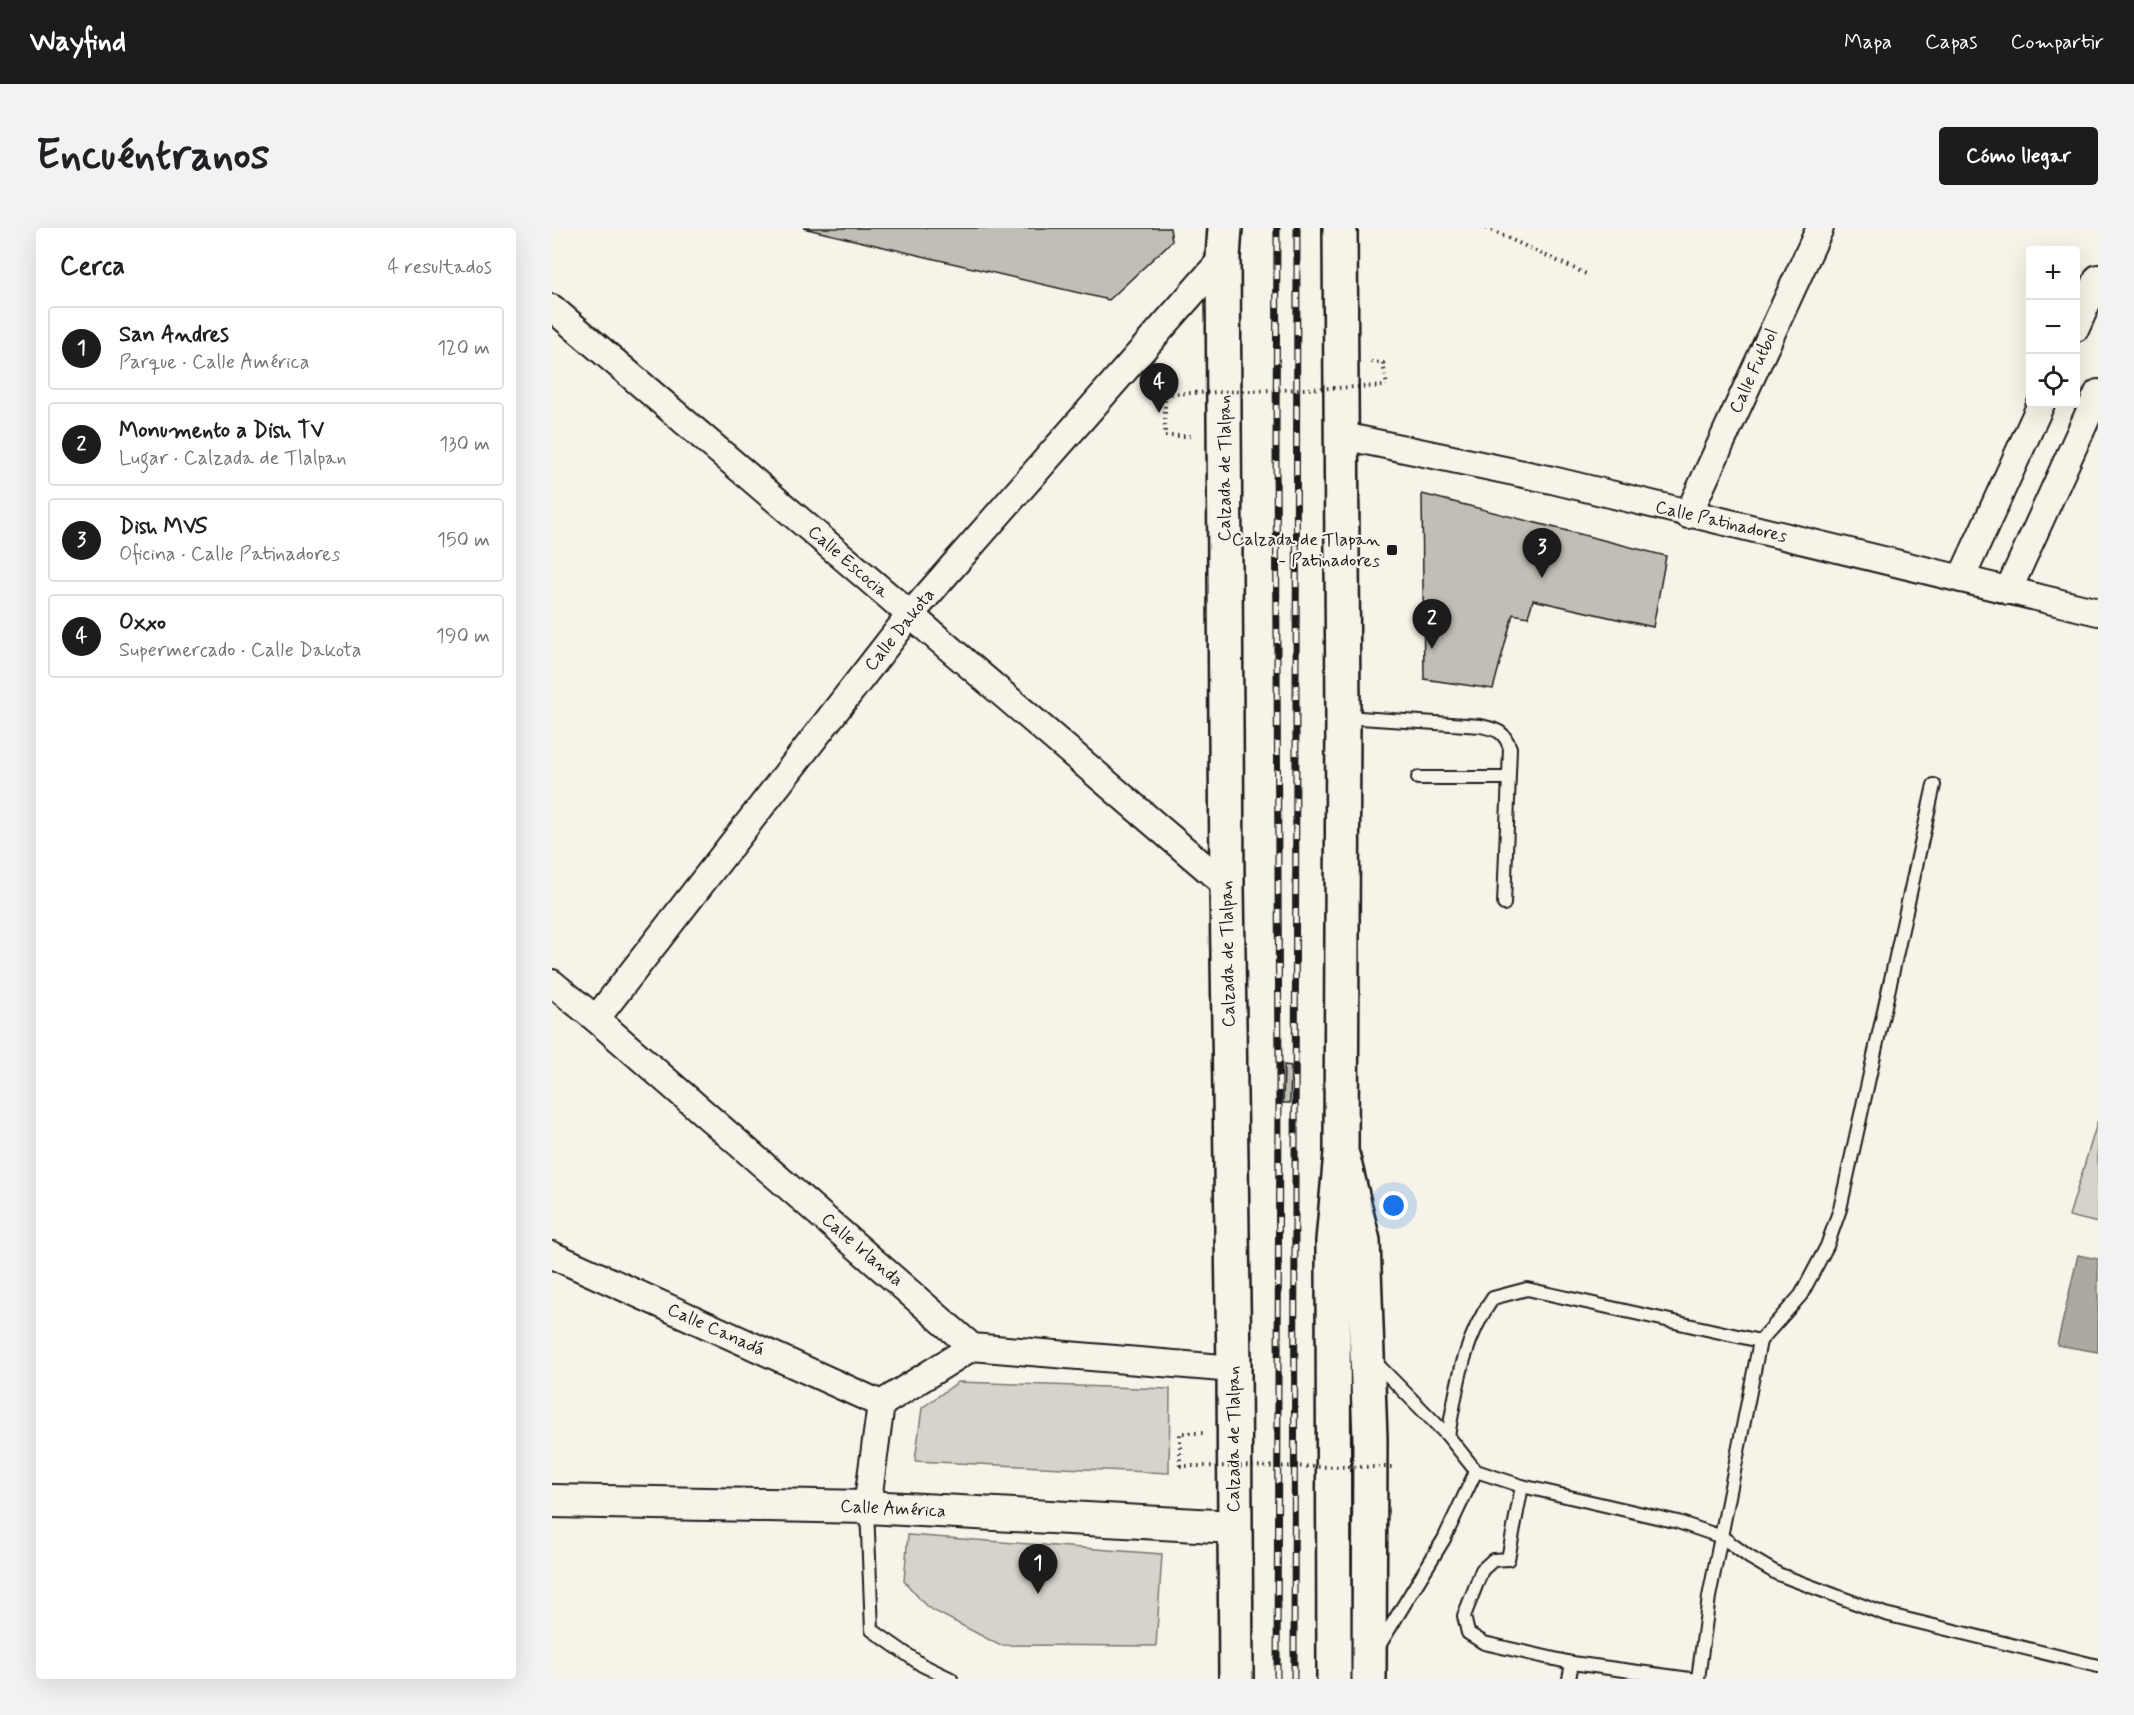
<!DOCTYPE html>
<html lang="es">
<meta charset="utf-8">
<style>
body{margin:0;font-family:Mynerve,sans-serif;background:#f2f2f2;color:#202124}
.controls{position:absolute;right:18px;top:18px;display:grid;overflow:hidden;border-radius:6px;box-shadow:0 6px 24px #0002}
.controls button{width:54px;height:54px;display:grid;place-items:center;padding:0;border:0;border-bottom:2px solid #e0e0e0;background:#fff;color:#202124;font:30px sans-serif}
.you{position:absolute;left:842px;top:978px;width:21px;height:21px;margin:-15px;border:4px solid #fff;border-radius:50%;background:#1a73e8;box-shadow:0 0 0 9px #1a73e833}
.badge{display:grid;place-items:center;width:39px;height:39px;border-radius:50%;background:#1c1c1c;color:#fff;font-size:20px;font-weight:700}
.pin{position:absolute;translate:-50% -50px;filter:drop-shadow(0 2px 3px #0008)}
.pin::after{content:'';position:absolute;top:32px;width:21px;height:18px;background:inherit;clip-path:polygon(0 0,100% 0,50% 100%)}
.list{margin:0;padding:0;list-style:none}
h2{display:flex;justify-content:space-between;align-items:center;height:78px;margin:0;padding:0 24px;font-size:26px}
h2 small{font-size:20px;font-weight:400;color:#757577}
.list li{display:grid;grid-template-columns:39px 1fr auto;gap:18px;align-items:center;box-sizing:border-box;height:84px;margin:0 12px 12px;padding:0 12px;border:2px solid #e0e0e0;border-radius:6px}
.list b{display:block;font-size:22px;white-space:nowrap}
.list p{margin:0;font-size:20px;white-space:nowrap;color:#757577}
.list em{font-size:20px;font-style:normal;color:#757577}
.icon{flex:none;width:33px;height:33px;fill:none;stroke:currentColor;stroke-width:2;stroke-linecap:round;stroke-linejoin:round}
.map{position:relative;flex:none;width:1546px;height:1451px;overflow:hidden;border-radius:6px}
header{display:flex;align-items:center;gap:36px;box-sizing:border-box;height:84px;padding:0 30px;background:#1c1c1c;color:#fff}
header strong{font-size:28px}
nav{display:flex;gap:33px;margin-inline-start:auto;font-size:21px}
.intro{display:flex;align-items:center;justify-content:space-between;box-sizing:border-box;height:144px;padding:0 36px}
h1{margin:0;font-size:42px}
.button{padding:15px 27px;border-radius:6px;background:#1c1c1c;color:#fff;font-size:21px;font-weight:700}
main{display:flex;gap:36px;padding:0 36px}
aside{flex:1;background:#fff;border-radius:6px;box-shadow:0 6px 24px #0002}
.map>svg:first-child{display:block}
</style>
<header>
<strong>Wayfind</strong>
<nav><a>Mapa</a><a>Capas</a><a>Compartir</a></nav>
</header>
<div class="intro"><h1>Encuéntranos</h1><a class="button">Cómo llegar</a></div>
<main>
<aside>
<h2>Cerca<small>4 resultados</small></h2>
<ul class="list">
<li><span class="badge">1</span><div><b>San Andres</b><p>Parque · Calle América</p></div><em>120 m</em></li>
<li><span class="badge">2</span><div><b>Monumento a Dish TV</b><p>Lugar · Calzada de Tlalpan</p></div><em>130 m</em></li>
<li><span class="badge">3</span><div><b>Dish MVS</b><p>Oficina · Calle Patinadores</p></div><em>150 m</em></li>
<li><span class="badge">4</span><div><b>Oxxo</b><p>Supermercado · Calle Dakota</p></div><em>190 m</em></li>
</ul>
</aside>
<div class="map">
<svg width="1546" height="1451" viewBox="0 0 1546 1451">
<rect width="100%" height="100%" fill="#f7f3e8"/>
<filter id="ink" filterUnits="userSpaceOnUse"><feTurbulence type="fractalNoise" baseFrequency=".0167" numOctaves="2"/><feDisplacementMap in="SourceGraphic" scale="12" xChannelSelector="R" yChannelSelector="G"/><feConvolveMatrix kernelMatrix="1 2 1 2 8 2 1 2 1" color-interpolation-filters="sRGB"/></filter>
<g filter="url(#ink)">
<g fill="#d7d3cb" stroke="#7a7874" stroke-width="1.5">
<polygon points="1546,892 1546,995 1517,988"/>
<polygon points="406,1154 618,1161 617,1245 363,1233 370,1180"/>
<polygon points="356,1307 610,1326 604,1418 447,1417 375,1379 352,1353"/>
</g>
<polygon fill="#aca9a2" stroke="#72716c" stroke-width="1.5" points="1526,1027 1546,1031 1546,1124 1505,1117"/>
<g fill="#c0beb5" stroke="#1c1c1c" stroke-width="1.5">
<polygon points="251,0 618,0 620,13 557,72"/>
<polygon points="870,266 1114,328 1101,399 981,372 976,389 961,386 941,461 872,451"/>
<polygon points="732,837 739,838 738,875 731,875"/>
</g>
<g fill="none" stroke-linecap="round" stroke-linejoin="round">
<defs>
<g id="service">
<path d="M793,489L929,498C946,502 952,503 958,520L952,676"/>
<polyline points="866,550 956,550"/>
<polyline points="822,1133 896,1208 924,1243"/>
<path d="M896,1208C905,1158 911,1112 941,1070L975,1061L1208,1113"/>
<polyline points="970,1258 956,1331 941,1332 930,1342 912,1388 916,1405 932,1415 1020,1435 1138,1451"/>
<polyline points="315,1281 320,1402 370,1437 399,1451"/>
<polyline points="825,1421 892,1311 924,1243 970,1258 1126,1294 1170,1309 1197,1329 1226,1346 1333,1386 1546,1438"/>
<polyline points="1017,1451 1020,1435"/>
<polyline points="1146,1451 1157,1369 1208,1113 1249,1067 1275,1018 1288,981 1382,557"/>
</g>
<g id="minor">
<polyline points="0,80 675,658"/>
<polyline points="1524,100 1546,50"/>
<polyline points="791,208 1000,252 1546,384"/>
<polyline points="1136,287 1268,0"/>
<polyline points="1409,351 1489,176"/>
<polyline points="1456,363 1546,165"/>
<polyline points="0,755 44,791 420,1119 682,1141"/>
<polyline points="44,791 358,387 671,30"/>
<polyline points="0,1027 329,1176"/>
<polyline points="315,1279 329,1176 420,1119"/>
</g>
<polyline id="tertiary" points="0,1273 315,1279 682,1299"/>
<polyline id="secondary" points="791,930 811,1013 818,1211 817,1451"/>
<g id="trunk">
<polyline points="673,0 671,30 675,658 682,1141 684,1451"/>
<polyline points="782,1451 781,1013 789,925 791,489 788,0"/>
</g>
</defs>
<use href="#service" stroke="#1c1c1c" stroke-width="16"/>
<use href="#minor" stroke="#1c1c1c" stroke-width="30"/>
<use href="#tertiary" stroke="#1c1c1c" stroke-width="36"/>
<use href="#secondary" stroke="#1c1c1c" stroke-width="38"/>
<use href="#trunk" stroke="#1c1c1c" stroke-width="38"/>
<g stroke="#1c1c1c" stroke-width="4" stroke-dasharray="1.5 4.5" stroke-linecap="butt">
<polyline points="934,0 1034,46"/>
<polyline points="819,134 831,135 835,158"/>
<polyline points="613,166 613,208 642,208"/>
<polyline points="628,1238 628,1205 652,1205"/>
</g>
<use href="#service" stroke="#f7f3e8" stroke-width="12"/>
<use href="#minor" stroke="#f7f3e8" stroke-width="26"/>
<use href="#tertiary" stroke="#f7f3e8" stroke-width="32"/>
<use href="#secondary" stroke="#f7f3e8" stroke-width="33"/>
<use href="#trunk" stroke="#f7f3e8" stroke-width="33"/>
<defs>
<g id="rail">
<polyline points="725,1451 727,855 724,217 725,0"/>
<polyline points="742,1451 745,0"/>
</g>
</defs>
<use href="#rail" stroke="#1c1c1c" stroke-width="7"/>
<use href="#rail" stroke="#f7f3e8" stroke-width="4.5" stroke-dasharray="14" stroke-linecap="butt"/>
<g stroke="#1c1c1c" stroke-width="4" stroke-dasharray="1.5 4.5" stroke-linecap="butt">
<polyline points="613,166 835,158"/>
<polyline points="628,1238 842,1239"/>
</g>
</g>
</g>
<rect fill="#1c1c1c" stroke="#f7f3e8" stroke-width="2" x="834" y="316" width="12" height="12" rx="3"/>
<g text-anchor="middle" dominant-baseline="central" stroke-width="4.5" stroke-linejoin="round" paint-order="stroke">
<g font-size="18" fill="#1c1c1c" stroke="#f7f3e8">
<text transform="translate(1202 143) rotate(-65)">Calle Futbol</text>
<text transform="translate(673 240) rotate(-90)">Calzada de Tlalpan</text>
<text transform="translate(1169 294) rotate(13)">Calle Patinadores</text>
<text transform="translate(296 334) rotate(41)">Calle Escocia</text>
<text transform="translate(348 402) rotate(-51)">Calle Dakota</text>
<text transform="translate(676 726) rotate(-91)">Calzada de Tlalpan</text>
<text transform="translate(310 1022) rotate(41)">Calle Irlanda</text>
<text transform="translate(164 1102) rotate(24)">Calle Canadá</text>
<text transform="translate(682 1211) rotate(-90)">Calzada de Tlalpan</text>
<text transform="translate(341 1281) rotate(3)">Calle América</text>
</g>
<g font-size="18" fill="#1c1c1c" stroke="#f7f3e8" text-anchor="end">
<text x="828" y="312">Calzada de Tlapan<tspan x="828" dy="21">- Patinadores</tspan></text>
</g>
</g>
</svg>
<div class="controls">
<button>+</button>
<button>−</button>
<button><svg class="icon" aria-label="locate" viewBox="0 0 24 24"><circle cx="12" cy="12" r="6"/><path d="M12 2v4M12 18v4M2 12h4M18 12h4"/></svg></button>
</div>
<div class="you"></div>
<div class="pin badge" style="left:486px;top:1366px">1</div>
<div class="pin badge" style="left:880px;top:421px">2</div>
<div class="pin badge" style="left:990px;top:350px">3</div>
<div class="pin badge" style="left:607px;top:185px">4</div>
</div>
</main>
